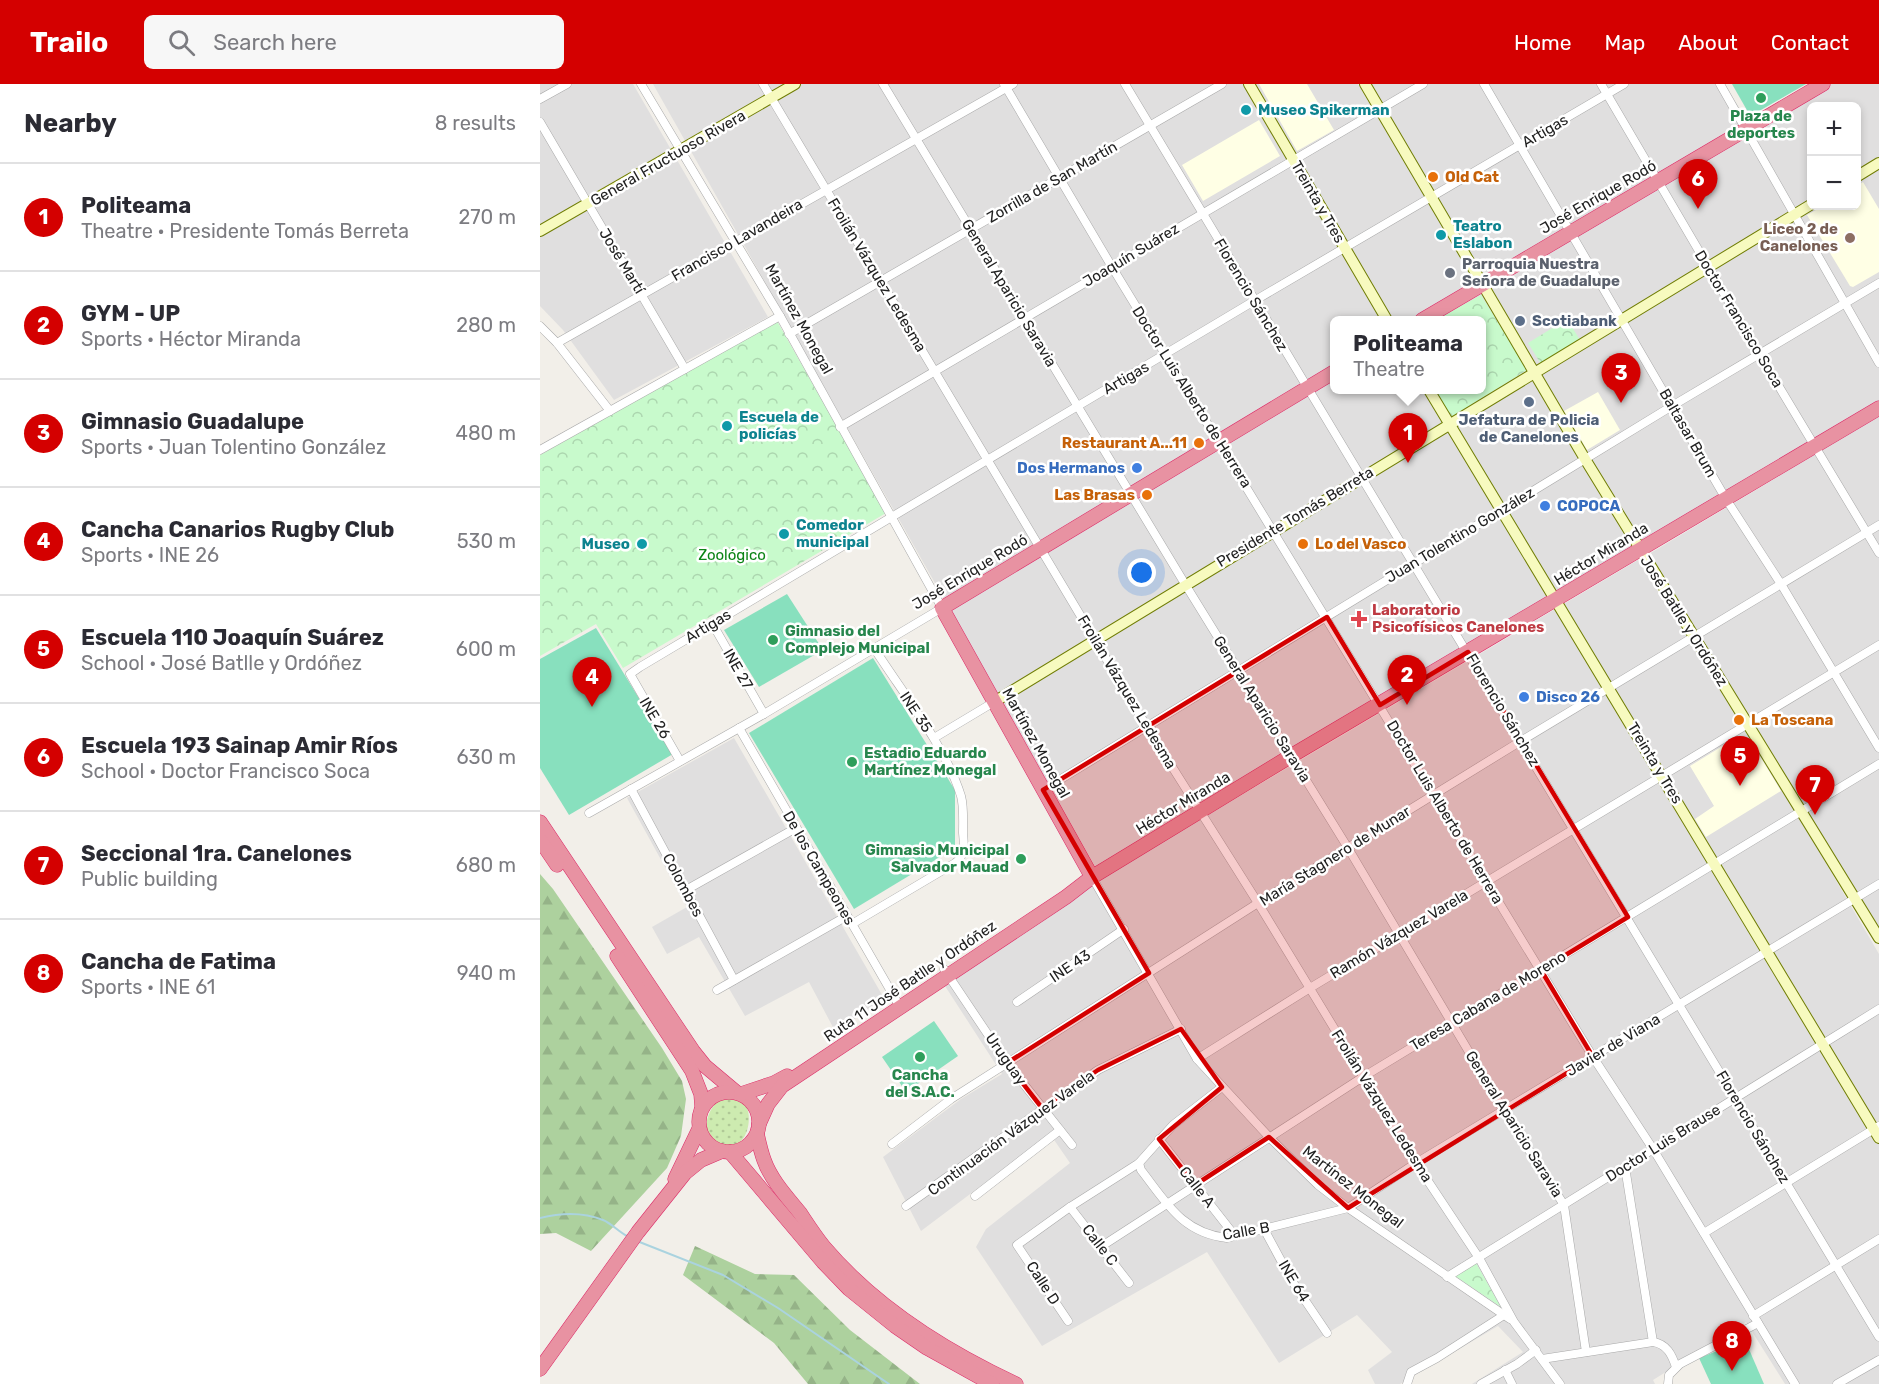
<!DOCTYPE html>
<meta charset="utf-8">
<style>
body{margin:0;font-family:Rubik,sans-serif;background:#f7f7f7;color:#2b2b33}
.controls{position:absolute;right:18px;top:18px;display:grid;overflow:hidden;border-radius:9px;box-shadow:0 3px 9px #0003}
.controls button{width:54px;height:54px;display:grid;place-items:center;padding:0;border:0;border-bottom:2px solid #e1e1e2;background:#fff;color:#2b2b33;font:30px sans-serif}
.you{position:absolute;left:602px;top:489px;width:21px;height:21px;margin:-15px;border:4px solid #fff;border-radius:50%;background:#1a73e8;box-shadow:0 0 0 9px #1a73e833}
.badge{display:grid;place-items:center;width:39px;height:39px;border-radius:50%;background:#d40000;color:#fff;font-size:20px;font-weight:700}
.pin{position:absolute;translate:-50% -50px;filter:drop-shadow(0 2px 3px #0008)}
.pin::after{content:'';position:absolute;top:32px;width:21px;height:18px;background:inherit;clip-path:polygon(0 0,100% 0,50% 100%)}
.popup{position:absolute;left:790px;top:232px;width:156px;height:78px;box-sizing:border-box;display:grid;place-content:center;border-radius:9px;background:#fff;filter:drop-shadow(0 2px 4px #0005);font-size:20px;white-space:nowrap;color:#7c7c81}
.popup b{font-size:22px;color:#2b2b33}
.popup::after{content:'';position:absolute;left:50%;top:100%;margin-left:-12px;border:12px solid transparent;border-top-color:#fff}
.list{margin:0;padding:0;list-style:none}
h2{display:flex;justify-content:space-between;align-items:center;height:78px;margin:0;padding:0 24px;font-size:26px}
h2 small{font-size:20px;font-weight:400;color:#7c7c81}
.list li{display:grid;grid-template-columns:39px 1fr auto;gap:18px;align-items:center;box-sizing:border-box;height:108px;padding:0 24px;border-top:2px solid #e1e1e2}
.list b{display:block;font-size:22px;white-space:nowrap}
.list p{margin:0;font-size:20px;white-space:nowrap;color:#7c7c81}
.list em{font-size:20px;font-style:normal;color:#7c7c81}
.icon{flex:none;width:33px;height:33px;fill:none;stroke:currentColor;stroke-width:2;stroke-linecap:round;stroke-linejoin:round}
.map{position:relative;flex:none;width:1339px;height:1300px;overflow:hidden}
header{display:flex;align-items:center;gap:36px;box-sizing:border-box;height:84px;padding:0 30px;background:#d40000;color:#fff}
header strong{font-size:28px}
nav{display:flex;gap:33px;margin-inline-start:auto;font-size:21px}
.search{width:420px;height:54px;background:#f7f7f7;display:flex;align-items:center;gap:15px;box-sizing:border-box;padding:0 21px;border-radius:9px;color:#7c7c81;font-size:22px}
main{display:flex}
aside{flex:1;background:#fff}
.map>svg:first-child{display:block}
</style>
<header>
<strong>Trailo</strong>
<div class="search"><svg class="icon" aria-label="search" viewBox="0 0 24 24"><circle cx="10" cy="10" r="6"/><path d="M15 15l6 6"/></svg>Search here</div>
<nav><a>Home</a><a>Map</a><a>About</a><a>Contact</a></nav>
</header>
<main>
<aside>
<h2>Nearby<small>8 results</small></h2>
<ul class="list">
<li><span class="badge">1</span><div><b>Politeama</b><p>Theatre · Presidente Tomás Berreta</p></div><em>270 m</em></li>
<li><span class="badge">2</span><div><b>GYM - UP</b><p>Sports · Héctor Miranda</p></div><em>280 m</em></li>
<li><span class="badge">3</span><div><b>Gimnasio Guadalupe</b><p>Sports · Juan Tolentino González</p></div><em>480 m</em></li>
<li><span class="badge">4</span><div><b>Cancha Canarios Rugby Club</b><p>Sports · INE 26</p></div><em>530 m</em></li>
<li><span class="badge">5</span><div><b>Escuela 110 Joaquín Suárez</b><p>School · José Batlle y Ordóñez</p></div><em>600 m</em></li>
<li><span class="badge">6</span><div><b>Escuela 193 Sainap Amir Ríos</b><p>School · Doctor Francisco Soca</p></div><em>630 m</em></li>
<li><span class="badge">7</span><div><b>Seccional 1ra. Canelones</b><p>Public building</p></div><em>680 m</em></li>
<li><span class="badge">8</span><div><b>Cancha de Fatima</b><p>Sports · INE 61</p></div><em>940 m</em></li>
</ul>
</aside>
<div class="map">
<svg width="1339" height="1300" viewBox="0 0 1339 1300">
<defs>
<pattern id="grass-dots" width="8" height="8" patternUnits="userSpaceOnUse" patternTransform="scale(1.5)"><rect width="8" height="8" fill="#cdebb0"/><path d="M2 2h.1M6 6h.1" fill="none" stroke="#b0c997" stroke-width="1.8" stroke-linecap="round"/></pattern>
<pattern id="forest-firs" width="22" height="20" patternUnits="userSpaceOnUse" patternTransform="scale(1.5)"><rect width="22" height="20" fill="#add19e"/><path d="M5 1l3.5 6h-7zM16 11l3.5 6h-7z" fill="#95b388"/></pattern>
<pattern id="park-crowns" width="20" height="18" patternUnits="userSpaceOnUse" patternTransform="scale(1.5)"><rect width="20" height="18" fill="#c8facc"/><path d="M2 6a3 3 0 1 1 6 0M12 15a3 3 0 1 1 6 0" fill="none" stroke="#acd6af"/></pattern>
</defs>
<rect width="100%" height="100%" fill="#f2efe9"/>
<g fill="#e0dfdf" fill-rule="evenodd">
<polygon points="0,0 93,0 228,233 74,316 23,246 0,222"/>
<path d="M113,0H818L1093,464L556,784ZM794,236H942V306H794Z"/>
<path d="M830,0H1185L1207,37L1270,0H1339V317L1101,459ZM1272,22H1316V122H1272Z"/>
<polygon points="1339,332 1339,843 1109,470"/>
<polygon points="1098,476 1245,709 1339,870 1339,1300 1245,1300 1206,1238 1113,1296 1115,1300 932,1300 983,1268 958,1242 860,1300 835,1300 828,1286 852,1268 817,1231 739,1279 667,1168 502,1262 436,1163 446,1145 530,1079 510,1050 381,1147 343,1073 421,1015 462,990 405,902 565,792"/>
<polygon points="194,654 345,916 295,947 269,898 205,932 159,853 127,870 112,843 147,823 87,714"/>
</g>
<g fill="#ffffe5">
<polygon points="719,0 767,0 794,46 757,67"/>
<polygon points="719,36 740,72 663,117 642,81"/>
<polygon points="1323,98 1339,125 1339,188 1313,203 1310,202 1267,131 1283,122 1316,122 1317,102"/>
<polygon points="1058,308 1080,346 1047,366 1024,327"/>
<polygon points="1204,652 1209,660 1212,659 1241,707 1166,753 1155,735 1174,722 1150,682 1194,655 1196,657"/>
</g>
<path fill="url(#grass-dots)" d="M187,1010C220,1007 214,1073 181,1061C155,1053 168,1019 187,1010Z"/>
<g fill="url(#forest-firs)">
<polygon points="0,790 13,805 122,964 142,997 146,1015 141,1052 127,1084 51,1167 16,1149 0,1150"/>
<polygon points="155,1162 215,1190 254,1191 310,1246 380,1300 268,1300 234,1259 143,1191"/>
</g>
<g fill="url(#park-crowns)">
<polygon points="941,211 987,286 911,333 894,306 942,306 942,236 896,236"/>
<polygon points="1027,235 1040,256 1001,280 988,259"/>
<polygon points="237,237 346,429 83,584 56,540 0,572 0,371"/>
<polygon points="936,1179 961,1223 915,1192"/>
</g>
<g fill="#88e0be">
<polygon points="1192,0 1266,0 1214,30 1208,28"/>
<polygon points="247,510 283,566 219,603 184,546"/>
<polygon points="56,544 133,670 29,731 0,684 0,575"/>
<polygon points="333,574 415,706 415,764 314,825 209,649"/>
<polygon points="394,937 418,972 366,1008 342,973"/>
<polygon points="1205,1256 1224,1300 1171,1300 1159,1274"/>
</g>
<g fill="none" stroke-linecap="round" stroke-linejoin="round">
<g stroke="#aad3df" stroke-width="2">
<path d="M0,1134C20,1129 43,1128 63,1136C71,1139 79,1148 87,1152"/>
<polyline points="97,1157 183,1191 238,1224 349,1300"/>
</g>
<defs>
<g id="street">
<polyline points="223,0 607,643 718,819 876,1079 939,1174 974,1238 1020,1300"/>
<polyline points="343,0 645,500 808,764 964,1027 1024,1121 1046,1268"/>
<polyline points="464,0 572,183 1053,973 1113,1065 1255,1300"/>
<path d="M585,0C834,419 1091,834 1339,1253"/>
<polyline points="944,0 1186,415 1241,500 1339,664"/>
<polyline points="1061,0 1220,271 1339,469"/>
<polyline points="1180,0 1339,279"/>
<polyline points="0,15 27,0"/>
<polyline points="0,38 145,285"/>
<polyline points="0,242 17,259 70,327"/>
<polyline points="249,250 682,0"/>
<polyline points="17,259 473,0"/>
<polyline points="300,343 883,0"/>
<polyline points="0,366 240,232"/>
<polyline points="172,539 224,630"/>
<polyline points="199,644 360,923"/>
<polyline points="394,654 454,618"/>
<polyline points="140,677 90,590 100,583 714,217 1084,0"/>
<polyline points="91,705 194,896"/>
<polyline points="503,706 1132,322 1339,199"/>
<polyline points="49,729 224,630 402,524 240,232 101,0"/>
<polyline points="552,793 657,975 729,1053 778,1101 808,1124 970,1235"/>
<polyline points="146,806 256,744"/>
<path d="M312,840L415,779C426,771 424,761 423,749C423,738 424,723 421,712C406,663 362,608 334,564"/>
<polyline points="404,885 467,979 532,1061"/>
<polyline points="177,906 307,832"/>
<polyline points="477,918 584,845"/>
<polyline points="657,975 770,904 1339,561"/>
<polyline points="619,1055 695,1152"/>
<polyline points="352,1060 411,1015 718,819 981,657 1339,441"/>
<path d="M599,1079L601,1086C626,1118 642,1149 687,1154L808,1124L876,1079L1339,800"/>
<polyline points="1085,1083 1113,1258"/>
<polyline points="435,1112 520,1046"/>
<polyline points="366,1122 558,986 641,945"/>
<polyline points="530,1123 589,1199"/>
<polyline points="724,1145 752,1197 787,1249"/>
<polyline points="1164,1149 1339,1042"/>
<polyline points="562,1162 823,993 1339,680"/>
<polyline points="907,1193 1339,925"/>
<polyline points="1213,1232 1339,1155"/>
<polyline points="528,1237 477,1161 530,1123 599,1079 633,1041 682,1003"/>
<path d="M1002,1275L1113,1258C1127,1260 1132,1271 1136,1283"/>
<polyline points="965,1286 972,1300"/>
<polyline points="867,1300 871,1288 897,1274 964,1231"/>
<polyline points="941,1300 977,1280 996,1266"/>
<polyline points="1128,1300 1129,1291 1140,1280 1218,1239"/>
<polyline points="1297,1300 1339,1276"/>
</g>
<g id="secondary">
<polyline points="709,0 847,236"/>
<polyline points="825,0 1045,375 1339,854"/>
<polyline points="1316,93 1339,79"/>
<polyline points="0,147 255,0"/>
<polyline points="889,306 1339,1054"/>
<polyline points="454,618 1272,120"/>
</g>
<g id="highway">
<polyline points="882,236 1283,0"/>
<polyline points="0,738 153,967 165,982 196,1008"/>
<polyline points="0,756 17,781"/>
<polyline points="552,793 402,524 794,288"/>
<polyline points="77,872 152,987 161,1010 162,1023"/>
<circle cx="189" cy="1038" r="30"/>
<polyline points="201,1010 234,999 247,992"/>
<polyline points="219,1040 228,1020 242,1002 526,813 552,793 751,672 1339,324"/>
<path d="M217,1050C219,1059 221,1068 224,1076C231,1096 247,1113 260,1129C268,1141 275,1152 284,1163C335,1223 405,1267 476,1300"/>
<polyline points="190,1068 283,1178 309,1205 355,1242 387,1264 452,1300"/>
<polyline points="135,1095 159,1045"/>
<polyline points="0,1285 98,1148 145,1089 161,1076 182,1067"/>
</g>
</defs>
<use href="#street" stroke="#a9a9a9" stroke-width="9"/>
<use href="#secondary" stroke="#707d05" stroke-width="12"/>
<use href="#highway" stroke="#dc2a67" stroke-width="15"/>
<use href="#street" stroke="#fff" stroke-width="8"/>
<use href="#secondary" stroke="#f7fabf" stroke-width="10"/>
<use href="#highway" stroke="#e892a2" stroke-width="14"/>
</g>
<path fill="#d40000" fill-opacity="0.2" stroke="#d40000" stroke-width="4.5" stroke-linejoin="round" d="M787,533L840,621L928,568L1088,833L1001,886L1053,973L808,1124L729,1053L655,1101L619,1055L682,1003L641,945L558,986L502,1024L467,979L609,889L503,706Z"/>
<g fill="#2e9e5b" stroke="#fff" stroke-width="2">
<circle cx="1221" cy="14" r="6"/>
<circle cx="233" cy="556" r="6"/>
<circle cx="312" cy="678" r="6"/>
<circle cx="481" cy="775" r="6"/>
<circle cx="380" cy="973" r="6"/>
</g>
<g fill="#0f9aa8" stroke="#fff" stroke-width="2">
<circle cx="706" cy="26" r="6"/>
<circle cx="901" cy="151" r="6"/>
<circle cx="187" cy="342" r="6"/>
<circle cx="244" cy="450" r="6"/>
<circle cx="102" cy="460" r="6"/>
</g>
<g fill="#e8710a" stroke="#fff" stroke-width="2">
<circle cx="893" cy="93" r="6"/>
<circle cx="659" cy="359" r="6"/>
<circle cx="607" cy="411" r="6"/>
<circle cx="763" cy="460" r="6"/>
<circle cx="1199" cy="636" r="6"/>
</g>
<circle fill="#8d6e63" stroke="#fff" stroke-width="2" cx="1310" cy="154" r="6"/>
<circle fill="#6b7280" stroke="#fff" stroke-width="2" cx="910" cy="189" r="6"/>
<g fill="#5c6f8a" stroke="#fff" stroke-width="2">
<circle cx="980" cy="237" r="6"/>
<circle cx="989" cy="318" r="6"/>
</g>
<g fill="#3f7fe0" stroke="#fff" stroke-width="2">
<circle cx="597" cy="384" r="6"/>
<circle cx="1005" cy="422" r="6"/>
<circle cx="984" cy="613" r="6"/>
</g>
<path fill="#e0444e" stroke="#fff" stroke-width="2" d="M816 526h6v6h6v6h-6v6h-6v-6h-6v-6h6z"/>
<g text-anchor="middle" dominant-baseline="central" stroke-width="5" stroke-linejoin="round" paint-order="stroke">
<g font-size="15" font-weight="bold" fill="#0d838f" stroke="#fff" text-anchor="start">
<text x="718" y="26">Museo Spikerman</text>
<text x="913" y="142">Teatro<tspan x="913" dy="17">Eslabon</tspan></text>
<text x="199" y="333">Escuela de<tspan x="199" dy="17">policías</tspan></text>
<text x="256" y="441">Comedor<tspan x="256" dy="17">municipal</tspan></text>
<text x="90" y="460" text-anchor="end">Museo</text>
</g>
<g font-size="15" font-weight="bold" fill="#27864d" stroke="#fff">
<text x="1221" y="32">Plaza de<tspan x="1221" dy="17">deportes</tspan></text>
<text x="245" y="547" text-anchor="start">Gimnasio del<tspan x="245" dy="17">Complejo Municipal</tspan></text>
<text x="324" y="669" text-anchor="start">Estadio Eduardo<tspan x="324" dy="17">Martínez Monegal</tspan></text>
<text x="469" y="766" text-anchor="end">Gimnasio Municipal<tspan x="469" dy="17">Salvador Mauad</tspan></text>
<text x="380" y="991">Cancha<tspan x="380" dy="17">del S.A.C.</tspan></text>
</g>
<g font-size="15" fill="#222" stroke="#fff">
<text transform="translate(1005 47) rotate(-30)">Artigas</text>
<text transform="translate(128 74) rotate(-30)">General Fructuoso Rivera</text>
<text transform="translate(512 98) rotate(-30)">Zorrilla de San Martín</text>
<text transform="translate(1058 113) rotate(-30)">José Enrique Rodó</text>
<text transform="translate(778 118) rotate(60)">Treinta y Tres</text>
<text transform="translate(197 156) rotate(-30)">Francisco Lavandeira</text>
<text transform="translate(591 171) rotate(-31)">Joaquín Suárez</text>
<text transform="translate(82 177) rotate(59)">José Martí</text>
<text transform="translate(337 191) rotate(59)">Froilán Vázquez Ledesma</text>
<text transform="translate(469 209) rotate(59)">General Aparicio Saravia</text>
<text transform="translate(711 211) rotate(59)">Florencio Sánchez</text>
<text transform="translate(259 235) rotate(61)">Martínez Monegal</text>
<text transform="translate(1199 235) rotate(59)">Doctor Francisco Soca</text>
<text transform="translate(586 294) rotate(-30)">Artigas</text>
<text transform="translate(652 313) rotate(58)">Doctor Luis Alberto de Herrera</text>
<text transform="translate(1148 349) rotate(60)">Baltasar Brum</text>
<text transform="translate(755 433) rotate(-31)">Presidente Tomás Berreta</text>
<text transform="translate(920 451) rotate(-31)">Juan Tolentino González</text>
<text transform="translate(1061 470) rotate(-31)">Héctor Miranda</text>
<text transform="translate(430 488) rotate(-31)">José Enrique Rodó</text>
<text transform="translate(1144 537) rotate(58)">José Batlle y Ordóñez</text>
<text transform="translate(168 542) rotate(-31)">Artigas</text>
<text transform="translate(198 585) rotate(60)">INE 27</text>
<text transform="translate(587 608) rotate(59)">Froilán Vázquez Ledesma</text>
<text transform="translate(722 625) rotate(58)">General Aparicio Saravia</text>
<text transform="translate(963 626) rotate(59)">Florencio Sánchez</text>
<text transform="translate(376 628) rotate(56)">INE 35</text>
<text transform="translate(115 634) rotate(59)">INE 26</text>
<text transform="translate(496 659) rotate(61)">Martínez Monegal</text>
<text transform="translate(1115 679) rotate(59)">Treinta y Tres</text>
<text transform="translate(643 719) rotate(-31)">Héctor Miranda</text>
<text transform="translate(905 728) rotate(59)">Doctor Luis Alberto de Herrera</text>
<text transform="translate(795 772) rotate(-32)">María Stagnero de Munar</text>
<text transform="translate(279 784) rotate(60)">De los Campeones</text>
<text transform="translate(143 801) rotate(62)">Colombes</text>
<text transform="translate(859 850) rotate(-31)">Ramón Vázquez Varela</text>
<text transform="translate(530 882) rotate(-34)">INE 43</text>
<text transform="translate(370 897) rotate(-34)">Ruta 11 José Batlle y Ordóñez</text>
<text transform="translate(948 917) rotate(-31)">Teresa Cabana de Moreno</text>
<text transform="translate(1073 961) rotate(-31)">Javier de Viana</text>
<text transform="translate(466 975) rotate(55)">Uruguay</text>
<text transform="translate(842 1022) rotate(58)">Froilán Vázquez Ledesma</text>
<text transform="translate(974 1040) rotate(58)">General Aparicio Saravia</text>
<text transform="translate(1213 1043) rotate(59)">Florencio Sánchez</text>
<text transform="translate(471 1049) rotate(-36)">Continuación Vázquez Varela</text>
<text transform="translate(1123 1059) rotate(-32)">Doctor Luis Brause</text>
<text transform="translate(657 1103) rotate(52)">Calle A</text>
<text transform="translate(813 1103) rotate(38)">Martínez Monegal</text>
<text transform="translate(706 1147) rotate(-10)">Calle B</text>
<text transform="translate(560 1161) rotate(52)">Calle C</text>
<text transform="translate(754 1197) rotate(59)">INE 64</text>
<text transform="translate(503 1199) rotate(57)">Calle D</text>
</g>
<g font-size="15" font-weight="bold" fill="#c56008" stroke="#fff" text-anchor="start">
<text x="905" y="93">Old Cat</text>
<text x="647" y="359" text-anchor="end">Restaurant A...11</text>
<text x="595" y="411" text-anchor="end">Las Brasas</text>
<text x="775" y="460">Lo del Vasco</text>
<text x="1211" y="636">La Toscana</text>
</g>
<g font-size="15" font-weight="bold" fill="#785e54" stroke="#fff" text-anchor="end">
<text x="1298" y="145">Liceo 2 de<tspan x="1298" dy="17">Canelones</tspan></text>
</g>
<g font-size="15" font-weight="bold" fill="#5b616d" stroke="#fff" text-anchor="start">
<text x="922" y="180">Parroquia Nuestra<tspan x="922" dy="17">Señora de Guadalupe</tspan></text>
</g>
<g font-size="15" font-weight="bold" fill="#4e5e75" stroke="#fff" text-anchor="start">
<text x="992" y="237">Scotiabank</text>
<text x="989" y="336" text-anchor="middle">Jefatura de Policia<tspan x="989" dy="17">de Canelones</tspan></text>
</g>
<g font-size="15" font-weight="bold" fill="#366cbe" stroke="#fff" text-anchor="start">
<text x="585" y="384" text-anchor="end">Dos Hermanos</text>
<text x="1017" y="422">COPOCA</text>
<text x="996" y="613">Disco 26</text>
</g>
<g font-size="15" fill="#0c8416" stroke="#fff">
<text x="192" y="471">Zoológico</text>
</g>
<g font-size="15" font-weight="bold" fill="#be3a42" stroke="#fff" text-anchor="start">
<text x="832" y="526">Laboratorio<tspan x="832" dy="17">Psicofísicos Canelones</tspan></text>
</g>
</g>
</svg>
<div class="controls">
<button>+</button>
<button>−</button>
</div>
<div class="you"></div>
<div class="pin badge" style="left:868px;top:379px">1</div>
<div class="popup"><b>Politeama</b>Theatre</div>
<div class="pin badge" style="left:867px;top:621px">2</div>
<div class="pin badge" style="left:1081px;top:319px">3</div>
<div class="pin badge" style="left:52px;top:623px">4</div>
<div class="pin badge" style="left:1200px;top:702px">5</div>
<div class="pin badge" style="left:1158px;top:125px">6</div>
<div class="pin badge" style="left:1275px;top:731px">7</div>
<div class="pin badge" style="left:1192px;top:1287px">8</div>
</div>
</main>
